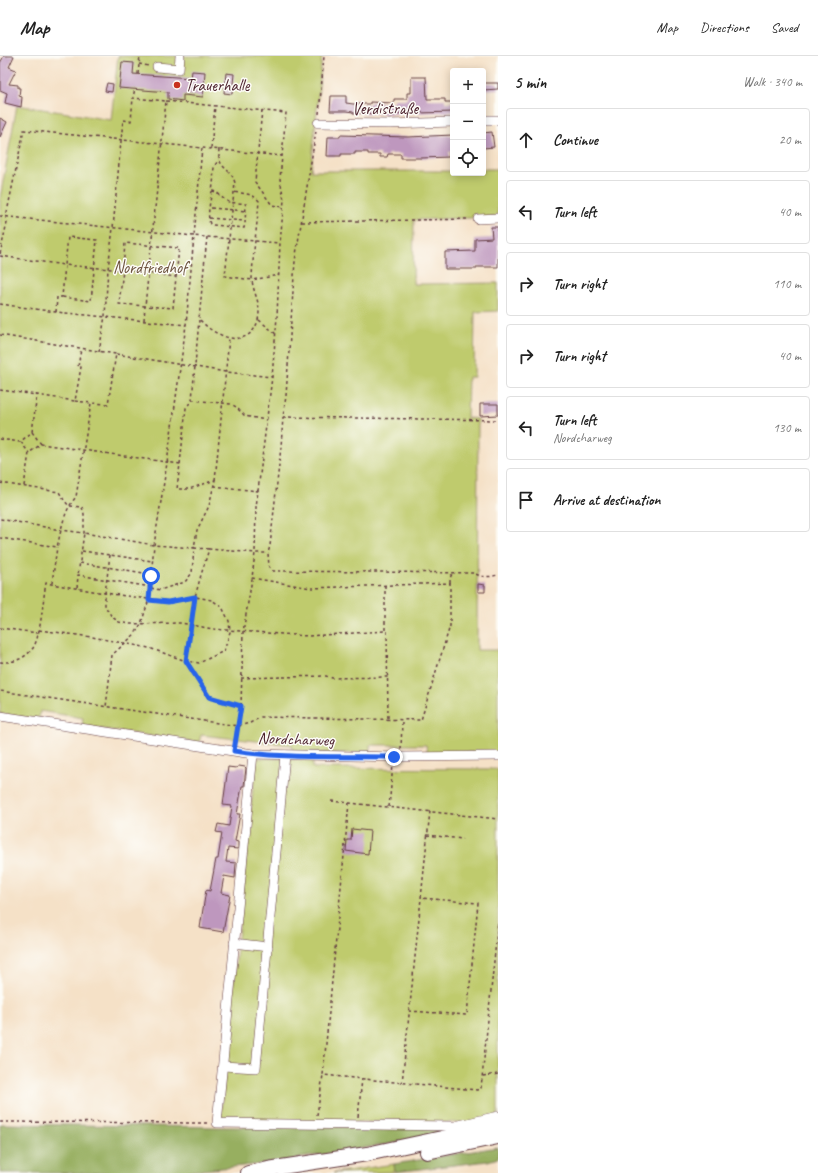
<!DOCTYPE html>
<meta charset="utf-8">
<style>
body{margin:0;font-family:Caveat,sans-serif;background:#f2f2f2;color:#222}
.controls{position:absolute;right:12px;top:12px;display:grid;overflow:hidden;border-radius:4px;box-shadow:0 2px 10px #0003}
.controls button{width:36px;height:36px;display:grid;place-items:center;padding:0;border:0;border-bottom:1px solid #e0e0e0;background:#fff;color:#222;font:20px sans-serif}
.stop{position:absolute;width:12px;height:12px;margin:-9px;border:3px solid #2563eb;border-radius:50%;background:#fff}
.stop.end{background:#2563eb;border-color:#fff;box-shadow:0 1px 4px #0008}
.list{margin:0;padding:0;list-style:none}
h2{display:flex;justify-content:space-between;align-items:center;height:52px;margin:0;padding:0 16px;font-size:17px}
h2 small{font-size:13px;font-weight:400;color:#767676}
.list li{display:grid;grid-template-columns:26px 1fr auto;gap:12px;align-items:center;box-sizing:border-box;height:64px;margin:0 8px 8px;padding:0 8px;border:1px solid #e0e0e0;border-radius:4px}
.list b{display:block;font-size:15px;white-space:nowrap}
.list p{margin:0;font-size:13px;white-space:nowrap;color:#767676}
.list em{font-size:13px;font-style:normal;color:#767676}
.icon{flex:none;width:22px;height:22px;fill:none;stroke:currentColor;stroke-width:2;stroke-linecap:round;stroke-linejoin:round}
.map{position:relative;flex:none;width:498px;height:1117px;overflow:hidden}
header{display:flex;align-items:center;gap:24px;box-sizing:border-box;height:56px;padding:0 20px;background:#fff;border-bottom:1px solid #e0e0e0}
header strong{font-size:19px}
nav{display:flex;gap:22px;margin-inline-start:auto;font-size:14px}
main{display:flex}
aside{flex:1;background:#fff}
.map>svg:first-child{display:block}
</style>
<header>
<strong>Map</strong>
<nav><a>Map</a><a>Directions</a><a>Saved</a></nav>
</header>
<main>
<div class="map">
<svg width="498" height="1117" viewBox="0 0 498 1117">
<rect width="100%" height="100%" fill="#fdfcf7"/>
<filter id="ink" filterUnits="userSpaceOnUse"><feTurbulence type="fractalNoise" baseFrequency=".025" numOctaves="2"/><feDisplacementMap in="SourceGraphic" scale="8" xChannelSelector="R" yChannelSelector="G"/><feConvolveMatrix kernelMatrix="1 2 1 2 8 2 1 2 1" color-interpolation-filters="sRGB"/></filter>
<filter id="wash" filterUnits="userSpaceOnUse"><feTurbulence type="fractalNoise" baseFrequency=".012" numOctaves="4" result="noise"/><feDisplacementMap in="SourceGraphic" scale="16" xChannelSelector="R" yChannelSelector="G"/><feGaussianBlur stdDeviation="0.9" result="paint"/><feColorMatrix in="noise" values="0 0 0 0 0 0 0 0 0 0 0 0 0 0 0 0 0 1.4 0 .05"/><feComposite in="paint" operator="in"/></filter>
<g filter="url(#wash)">
<rect width="100%" height="100%" fill="#f5e1c7"/>
<g fill="#bfcb6d" stroke="#84754c">
<polygon points="118,0 322,0 311,115 453,115 453,117 483,117 483,113 498,113 498,161 414,164 413,228 498,227 498,255 475,256 474,321 468,321 467,362 478,363 477,594 498,594 498,696 427,697 426,689 370,689 370,697 292,697 292,689 201,679 199,687 82,670 83,662 40,655 39,663 0,658 0,142 17,49 111,64"/>
<polygon points="256,702 313,704 313,712 498,713 498,1067 220,1065"/>
<polygon points="394,1108 395,1116 333,1117"/>
</g>
<g fill="#97af60" stroke="#706746">
<polygon points="0,1068 218,1071 450,1071 451,1078 263,1108 172,1117 0,1117"/>
<polygon points="498,1091 498,1102 488,1105 395,1116 394,1108"/>
</g>
<g id="blocks">
<g fill="#be97be">
<polygon points="4,0 14,0 9,11 16,14 9,28 18,29 18,32 20,32 19,40 22,41 21,51 5,47 7,37 0,34 0,7"/>
<polygon points="122,6 134,7 133,18 191,22 192,15 205,16 203,41 183,39 183,45 168,43 168,36 119,32"/>
<polygon points="226,17 234,18 232,38 224,37"/>
<polygon points="411,21 426,21 427,43 445,43 445,46 453,46 453,56 385,58 353,57 353,56 346,55 330,55 331,40 346,40 346,47 353,48 370,48 370,46 394,47 394,43 407,43 407,37 411,37"/>
<polygon points="107,27 113,28 112,36 105,35"/>
<polygon points="483,27 498,27 498,33 483,34"/>
<polygon points="0,62 7,66 0,81"/>
<polygon points="492,76 494,91 483,92 483,77"/>
<polygon points="340,79 408,81 453,79 453,96 449,96 449,101 421,102 401,102 401,98 388,98 387,101 380,101 380,98 368,98 368,96 355,96 355,98 341,98 341,100 327,100 328,81 340,81"/>
<polygon points="491,171 498,171 498,211 476,211 476,213 445,213 445,196 475,195 475,183 492,182"/>
<polygon points="480,348 498,348 498,359 480,360"/>
<polygon points="478,528 485,529 485,536 478,536"/>
<polygon points="239,710 245,711 246,712 244,730 242,730 237,758 240,758 235,785 238,786 238,793 228,792 226,806 236,807 235,822 224,820 221,837 230,839 223,876 200,872 206,834 210,835 216,803 218,803 222,777 216,776 218,768 229,770 232,750 223,749 228,711 236,712"/>
<polygon points="352,773 370,775 368,798 346,795 347,784 351,784"/>
</g>
</g>
</g>
<g filter="url(#ink)">
<use href="#blocks" fill-opacity="0" stroke="#643c42" stroke-width="1"/>
<g fill="none" stroke-linecap="round" stroke-linejoin="round">
<defs>
<g id="minor">
<polyline points="157,11 179,13 180,0"/>
<polyline points="483,64 498,64"/>
<polyline points="318,67 390,68 453,66"/>
<polyline points="478,163 498,162"/>
<polyline points="0,660 253,698 400,701 498,700"/>
<polyline points="253,698 217,1067 455,1070 498,1060"/>
<polyline points="234,887 268,891"/>
<polyline points="223,1010 256,1012 285,699"/>
</g>
<g id="highway">
<polyline points="427,1096 498,1081"/>
<polyline points="248,1117 268,1113 367,1098 498,1070"/>
</g>
</defs>
<use href="#minor" stroke="#643c42" stroke-width="10"/>
<use href="#highway" stroke="#643c42" stroke-width="16"/>
<g stroke="#643c42" stroke-width="1.5" stroke-dasharray="3 3" stroke-linecap="butt">
<polyline points="139,8 149,10"/>
<polyline points="138,18 140,0"/>
<polyline points="166,45 286,57 282,100"/>
<polyline points="262,54 255,126 272,149 283,151"/>
<polyline points="319,58 324,0"/>
<path d="M316,75L295,205L286,340L283,361L281,391L270,490L268,497L269,511L273,515H278L474,517C482,522 489,521 498,519"/>
<polyline points="202,92 194,180 279,187"/>
<polyline points="211,92 215,50"/>
<path d="M219,93C217,115 230,109 235,127L225,220L252,224L279,219"/>
<path d="M212,135C220,136 222,144 229,146C234,147 241,147 246,148L245,168L244,172L213,169L210,168C206,157 212,139 213,128C214,122 213,117 214,112C215,108 217,107 219,104"/>
<polyline points="211,152 247,155"/>
<polyline points="0,160 194,180 186,269 167,407 154,489 149,543 141,568 135,578 112,599 106,651"/>
<polyline points="209,162 246,165"/>
<polyline points="302,166 470,163"/>
<path d="M207,181L199,263C205,269 211,275 219,278C240,289 259,279 259,255C259,244 252,233 252,222C253,196 257,171 259,145C253,137 244,138 234,136"/>
<polyline points="0,198 7,166 6,161 24,74 282,100 280,123 284,144 280,187 277,261 272,321 256,451 255,497 252,522 311,532 450,527 450,570 421,664 261,661 250,667 238,670 0,635"/>
<polyline points="0,200 65,209 68,181 97,184 91,245 62,241"/>
<polyline points="0,248 56,256 186,269"/>
<polyline points="56,256 57,241 62,241 65,209 123,214 119,248 145,250 166,45 133,42 135,32"/>
<polyline points="144,264 145,250 173,252 176,221 123,214 125,187 179,192 176,221"/>
<polyline points="259,264 276,278"/>
<path d="M0,279L116,298L108,348L91,347L76,441C63,456 62,472 57,491L0,482"/>
<polyline points="99,296 105,260 108,213 113,172 123,64 131,65 133,42"/>
<polyline points="116,298 226,316 272,321"/>
<polyline points="0,334 37,339"/>
<polyline points="192,344 231,348 236,351 245,360 266,364"/>
<polyline points="75,345 91,347"/>
<polyline points="283,361 498,364"/>
<polyline points="32,376 41,388"/>
<polyline points="0,383 20,386 32,376 37,339 75,345 81,311 78,311 81,293"/>
<polyline points="21,386 29,397"/>
<polyline points="180,408 186,352 192,344 199,264"/>
<polyline points="215,424 229,282"/>
<polyline points="0,427 59,436 64,444 69,450 82,451 84,458 84,477 61,474 0,463"/>
<polyline points="24,430 29,397 41,388 180,408 177,433 189,433 215,424 209,450 197,474 194,492 154,489 84,477 78,519"/>
<polyline points="214,430 258,435"/>
<polyline points="82,495 152,505"/>
<polyline points="110,499 105,537 105,550 112,561 119,566 129,568 181,567 213,573 308,580 385,575"/>
<polyline points="80,507 151,518"/>
<polyline points="52,527 57,491"/>
<polyline points="450,527 450,522 452,518"/>
<polyline points="385,529 385,575 387,575 388,664"/>
<polyline points="77,532 78,519 151,531"/>
<polyline points="151,532 160,534 185,526 192,517 194,492 209,493"/>
<polyline points="0,572 38,577"/>
<polyline points="39,574 92,581 149,592 186,605 209,641 241,650 235,687"/>
<path d="M0,606C13,607 25,603 33,592C41,580 43,542 46,527L105,537L169,546L195,541L186,605L199,607L224,595L230,576L229,565L222,551L212,544L195,541L201,519L209,493L255,497H268"/>
<polyline points="241,622 326,620 332,622 388,621"/>
<polyline points="241,650 243,576 252,523"/>
<polyline points="401,693 402,665"/>
<polyline points="331,745 498,763"/>
<polyline points="349,747 323,1019 477,1034 481,1032 498,866"/>
<polyline points="389,751 393,709"/>
<polyline points="427,779 463,783"/>
<polyline points="409,955 467,959 478,847 421,842"/>
<polyline points="483,1020 498,1018"/>
<polyline points="402,1027 430,755"/>
<polyline points="317,1059 323,1019"/>
<polyline points="358,1061 362,1023"/>
<polyline points="0,1066 209,1067"/>
</g>
<use href="#minor" stroke="#fff" stroke-width="9"/>
<use href="#highway" stroke="#fff" stroke-width="14"/>
</g>
</g>
<g fill="none" stroke-linecap="round" stroke-linejoin="round" filter="url(#ink)">
<path stroke="#2563eb" stroke-width="5" d="M151,520L149,544L168,546L195,541L186,605L209,641L241,650L234,695C286,703 341,700 394,701"/>
</g>
<circle fill="#c8321e" stroke="#fdfcf7" stroke-width="1.5" cx="177" cy="29" r="4"/>
<g text-anchor="middle" dominant-baseline="central" stroke-width="3" stroke-linejoin="round" paint-order="stroke">
<g font-size="17" fill="#4a1f2b" stroke="#fdfcf7" text-anchor="start">
<text x="185" y="29">Trauerhalle</text>
</g>
<g font-size="17" fill="#4a1f2b" stroke="#fdfcf7">
<text x="385" y="52">Verdistraße</text>
<text transform="translate(296 683) rotate(2)">Nordcharweg</text>
</g>
<g font-size="17" fill="#6d533f" stroke="#fdfcf7">
<text x="150" y="211">Nordfriedhof</text>
</g>
</g>
</svg>
<div class="controls">
<button>+</button>
<button>−</button>
<button><svg class="icon" aria-label="locate" viewBox="0 0 24 24"><circle cx="12" cy="12" r="6"/><path d="M12 2v4M12 18v4M2 12h4M18 12h4"/></svg></button>
</div>
<div class="stop" style="left:151px;top:520px"></div>
<div class="stop end" style="left:394px;top:701px"></div>
</div>
<aside>
<h2>5 min<small>Walk · 340 m</small></h2>
<ul class="list">
<li><svg class="icon" aria-label="ahead" viewBox="0 0 24 24"><path d="M12 20V5M6 11l6-6 6 6"/></svg><div><b>Continue</b></div><em>20 m</em></li>
<li><svg class="icon" aria-label="left" viewBox="0 0 24 24"><path d="M17 20v-9H6M10 6l-5 5 5 5"/></svg><div><b>Turn left</b></div><em>40 m</em></li>
<li><svg class="icon" aria-label="right" viewBox="0 0 24 24"><path d="M7 20v-9h11M14 6l5 5-5 5"/></svg><div><b>Turn right</b></div><em>110 m</em></li>
<li><svg class="icon" aria-label="right" viewBox="0 0 24 24"><path d="M7 20v-9h11M14 6l5 5-5 5"/></svg><div><b>Turn right</b></div><em>40 m</em></li>
<li><svg class="icon" aria-label="left" viewBox="0 0 24 24"><path d="M17 20v-9H6M10 6l-5 5 5 5"/></svg><div><b>Turn left</b><p>Nordcharweg</p></div><em>130 m</em></li>
<li><svg class="icon" aria-label="arrive" viewBox="0 0 24 24"><path d="M6 21V4h12l-3 4 3 4H6"/></svg><div><b>Arrive at destination</b></div></li>
</ul>
</aside>
</main>
